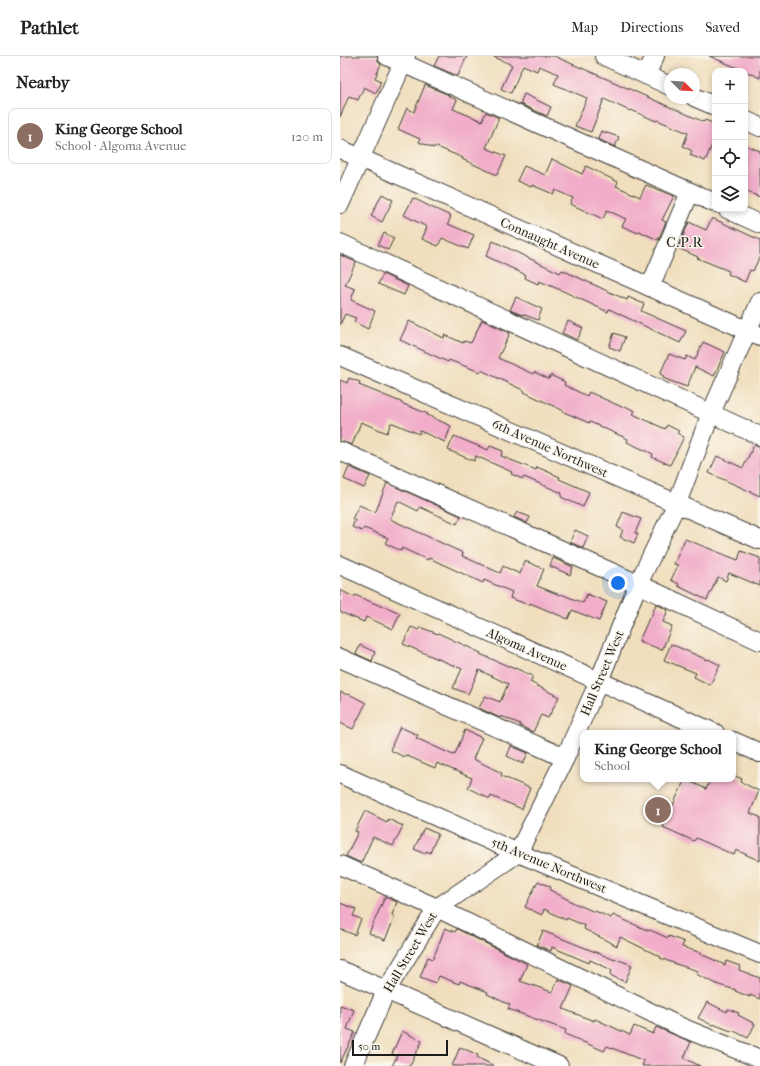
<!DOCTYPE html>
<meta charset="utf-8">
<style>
body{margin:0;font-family:"IM FELL French Canon",serif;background:#f2f2f2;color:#222}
.controls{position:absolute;right:12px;top:12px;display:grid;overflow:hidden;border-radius:8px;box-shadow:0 2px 6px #0003}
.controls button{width:36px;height:36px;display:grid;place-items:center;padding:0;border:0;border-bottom:1px solid #e0e0e0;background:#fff;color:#222;font:20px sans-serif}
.compass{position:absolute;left:324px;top:12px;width:36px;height:36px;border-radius:50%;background:#fff;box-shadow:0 2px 6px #0003;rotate:114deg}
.scale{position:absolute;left:12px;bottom:10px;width:96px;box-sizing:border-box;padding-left:4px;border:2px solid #1c1c1c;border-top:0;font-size:11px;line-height:14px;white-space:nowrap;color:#1c1c1c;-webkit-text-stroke:3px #fbf7ec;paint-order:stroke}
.you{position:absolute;left:278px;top:527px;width:14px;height:14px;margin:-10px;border:3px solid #fff;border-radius:50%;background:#1a73e8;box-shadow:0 0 0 6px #1a73e833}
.badge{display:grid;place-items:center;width:26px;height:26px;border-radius:50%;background:#1a73e8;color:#fff;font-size:13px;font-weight:700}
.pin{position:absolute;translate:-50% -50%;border:2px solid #fff;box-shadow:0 1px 4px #0006}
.popup{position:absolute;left:240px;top:674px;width:156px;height:52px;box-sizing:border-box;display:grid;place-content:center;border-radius:8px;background:#fff;filter:drop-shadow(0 1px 3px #0005);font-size:13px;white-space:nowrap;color:#767676}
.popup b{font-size:15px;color:#222}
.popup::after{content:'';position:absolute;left:50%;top:100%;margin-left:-8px;border:8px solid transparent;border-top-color:#fff}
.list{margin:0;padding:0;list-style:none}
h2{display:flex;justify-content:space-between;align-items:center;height:52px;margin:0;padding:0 16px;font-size:17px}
h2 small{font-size:13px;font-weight:400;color:#767676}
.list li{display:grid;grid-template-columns:26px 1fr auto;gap:12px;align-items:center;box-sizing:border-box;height:56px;margin:0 8px 8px;padding:0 8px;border:1px solid #e0e0e0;border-radius:8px}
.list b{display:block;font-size:15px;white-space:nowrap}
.list p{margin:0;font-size:13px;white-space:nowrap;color:#767676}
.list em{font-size:13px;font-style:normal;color:#767676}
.icon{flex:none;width:22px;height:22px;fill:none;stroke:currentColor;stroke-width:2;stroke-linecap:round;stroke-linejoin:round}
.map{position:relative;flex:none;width:420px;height:1010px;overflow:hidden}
header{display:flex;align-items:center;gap:24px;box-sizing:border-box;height:56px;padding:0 20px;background:#fff;border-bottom:1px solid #e0e0e0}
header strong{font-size:19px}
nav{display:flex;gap:22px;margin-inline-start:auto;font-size:14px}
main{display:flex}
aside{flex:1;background:#fff}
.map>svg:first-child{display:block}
</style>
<header>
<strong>Pathlet</strong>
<nav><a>Map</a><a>Directions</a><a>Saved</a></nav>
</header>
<main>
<aside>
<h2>Nearby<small></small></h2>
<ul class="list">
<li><span class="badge" style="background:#8d6e63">1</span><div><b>King George School</b><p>School · Algoma Avenue</p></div><em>120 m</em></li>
</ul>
</aside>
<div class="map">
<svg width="420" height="1010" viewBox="0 0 420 1010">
<rect width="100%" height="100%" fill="#fbf7ec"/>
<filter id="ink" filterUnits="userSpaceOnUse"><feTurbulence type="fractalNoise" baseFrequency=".025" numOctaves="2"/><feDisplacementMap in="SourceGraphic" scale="8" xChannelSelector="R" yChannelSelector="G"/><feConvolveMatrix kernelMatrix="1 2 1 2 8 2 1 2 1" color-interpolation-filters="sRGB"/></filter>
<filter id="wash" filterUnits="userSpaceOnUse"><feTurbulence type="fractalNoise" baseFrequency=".012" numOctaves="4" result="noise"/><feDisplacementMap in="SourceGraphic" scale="16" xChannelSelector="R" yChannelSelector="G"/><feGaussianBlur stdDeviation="0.9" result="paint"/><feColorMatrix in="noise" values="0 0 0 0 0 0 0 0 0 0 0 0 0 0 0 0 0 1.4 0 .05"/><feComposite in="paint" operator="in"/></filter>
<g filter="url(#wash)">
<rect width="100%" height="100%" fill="#f0debd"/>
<g id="blocks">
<g fill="#f1adc9">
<polygon points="0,0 37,0 38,6 41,8 35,22 41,25 36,37 24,31 18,44 9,40 0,61"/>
<polygon points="99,0 127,0 118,20 94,10"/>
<polygon points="152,0 214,0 276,27 332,52 333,52 364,66 365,64 375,68 375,82 365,105 350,99 352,95 343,90 348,77 317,64 316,65 291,54 290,55 264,43 251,76 235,70 247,42 214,28 218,18 199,10 197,15 183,9 171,37 161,33 172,9"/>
<polygon points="369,0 420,0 420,22 405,15"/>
<polygon points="85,29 109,39 108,40 117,44 113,53 142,65 146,56 159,62 146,92 166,100 157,119 122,103 123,102 95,90 94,92 79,86 80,83 58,73 67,52 74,56"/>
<polygon points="184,38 211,51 207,60 180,48"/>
<polygon points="261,75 279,81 275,91 258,83"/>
<polygon points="405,89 420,95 420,141 405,135"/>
<polygon points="212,103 242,118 246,110 278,126 276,130 300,141 306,129 334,140 322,164 326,166 318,184 299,175 298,177 282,170 286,163 267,154 263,163 230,148 233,142 215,134 213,138 192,129 191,131 177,125 184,110 205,119"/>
<polygon points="42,138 53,144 42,166 31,160"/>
<polygon points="73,142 91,151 111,160 108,168 134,179 128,193 102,182 98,190 82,183 87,171 64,159"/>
<polygon points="372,162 420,184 420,200 413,215 410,214 405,226 388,218 389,215 357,202 358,201 338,192 349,166 366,174"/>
<polygon points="44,177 54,182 48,194 38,189"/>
<polygon points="153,185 220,217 222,214 287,244 288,241 304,248 301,255 346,275 340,287 269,253 268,256 223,235 199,225 198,228 185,222 186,219 146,200"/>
<polygon points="0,199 16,206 5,229 15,233 11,244 35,255 28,273 14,266 16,262 5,258 0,269"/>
<polygon points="43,218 68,230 64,239 38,228"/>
<polygon points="176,241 202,253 198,264 182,258 182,259 170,254"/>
<polygon points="142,264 170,277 158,302 193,318 194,316 209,323 210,319 225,326 224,329 247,340 249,336 284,352 285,350 295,355 293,358 325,373 327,369 339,375 337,377 344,381 330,409 312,401 313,398 287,386 288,383 250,366 249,367 224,356 224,355 184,336 185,335 141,314 140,316 109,304 108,306 60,284 69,265 104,282 105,279 123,287 124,285 131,287"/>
<polygon points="228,265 243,272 237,284 222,277"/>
<polygon points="274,277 285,281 280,295 269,291"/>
<polygon points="363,286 385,296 374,320 355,311 347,331 333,326 323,322 324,320 320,318 329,298 345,304 347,300 355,304"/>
<polygon points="9,322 20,326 19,329 61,346 61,347 88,358 87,359 111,370 105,386 80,375 79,378 53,367 51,367 47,377 21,366 12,389 0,385 0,324 7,327"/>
<polygon points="114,380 148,394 150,390 163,395 161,400 196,414 197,411 220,421 219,423 249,436 243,451 221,441 222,437 184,421 183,423 171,418 172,416 136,400 134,405 108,394"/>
<polygon points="414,389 420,390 420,440 369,417 377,400 403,412"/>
<polygon points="9,411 30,420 24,432 4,423"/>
<polygon points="47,427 121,460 117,468 80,451 78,455 58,445 50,463 123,497 122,500 160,517 163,510 180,518 185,505 204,513 197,530 220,539 221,538 243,547 247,538 267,546 259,565 232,554 228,563 190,547 189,549 170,542 172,536 144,524 143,527 89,502 88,504 62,492 61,495 45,487 48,482 24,472 22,475 12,471 15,464 12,463 19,449 35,456 36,455"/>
<polygon points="177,456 190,461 187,467 174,461"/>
<polygon points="283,456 301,463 295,477 298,478 294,487 280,481 283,474 277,471"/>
<polygon points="235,474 248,480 243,492 230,486"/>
<polygon points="345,483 398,504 401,495 420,502 420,530 389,517 386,525 378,521 367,544 338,530 339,528 331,524 338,509 334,508"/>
<polygon points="213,502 233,511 230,519 210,510"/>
<polygon points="0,534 14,541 15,539 43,551 44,550 60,557 53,573 26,561 24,566 0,556"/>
<polygon points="316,548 328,554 323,566 332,570 322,594 299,585 310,560 311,561"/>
<polygon points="71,571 79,574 80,571 98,578 98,577 141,597 140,598 175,613 175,612 193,620 190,626 219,641 208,662 201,659 193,676 180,670 180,668 161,660 160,662 139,652 145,640 160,646 168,628 139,614 128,638 113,632 122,613 63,588"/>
<polygon points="331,588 363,602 367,604 368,603 380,609 370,629 354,621 356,617 324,604"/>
<polygon points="20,589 35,596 32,605 16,598"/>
<polygon points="0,636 8,639 9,638 26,647 13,673 0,667"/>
<polygon points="60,671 78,679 76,682 113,699 115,698 125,674 142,682 133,703 162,717 161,720 190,732 182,753 151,740 150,743 128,732 132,722 97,707 95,712 65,699 64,701 50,694"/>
<polygon points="171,690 188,697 183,708 167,700"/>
<polygon points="393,719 402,723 401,726 419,735 410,757 420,761 420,805 396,794 394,799 356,782 354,785 323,771 345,723 366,733 371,723 393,723"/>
<polygon points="25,755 47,766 48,763 63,770 53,790 33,781 21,807 6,800 18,776 15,775"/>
<polygon points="84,772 98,778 90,797 86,795 85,798 74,793"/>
<polygon points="198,825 211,831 210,834 234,847 255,856 255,855 271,862 273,859 309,875 310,874 328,882 329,880 344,886 342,891 362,897 361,898 385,909 386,905 400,910 399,914 420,922 420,943 410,939 410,941 395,935 396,934 379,929 356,918 358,915 336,908 320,902 321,901 280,881 277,890 244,873 245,870 227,862 226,864 204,853 202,859 185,851"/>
<polygon points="45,841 57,846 52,859 55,861 45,884 29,877"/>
<polygon points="0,847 16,853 13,860 21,863 15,879 0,873"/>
<polygon points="105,872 115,876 117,873 187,908 180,925 212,936 218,923 233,930 223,953 254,965 255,963 290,979 294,970 313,978 316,971 351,986 344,1002 360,1010 302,1010 304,1005 267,990 264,995 225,978 226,974 168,953 170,949 147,938 148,936 120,925 119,928 99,920 96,927 80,921 88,901 93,903"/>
<polygon points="203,875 275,904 276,903 292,909 285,926 270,919 272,914 250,904 249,907 212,891 211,895 197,889"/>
<polygon points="367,946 387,956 388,953 399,957 398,959 415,968 408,982 392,974 391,975 373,968 372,969 358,962"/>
<polygon points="0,949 14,954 7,973 15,976 0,1007"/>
<polygon points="62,975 82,985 70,1010 52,1010 57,1000 52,998"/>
<polygon points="120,991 138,999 137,1001 154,1010 112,1010"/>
</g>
</g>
</g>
<g filter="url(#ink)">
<use href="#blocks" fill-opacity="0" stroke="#3c3934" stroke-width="1"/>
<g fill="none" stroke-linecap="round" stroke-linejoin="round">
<defs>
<g id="minor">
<polyline points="47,0 375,147"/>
<polyline points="264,0 330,30"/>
<polyline points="306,19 315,0"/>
<polyline points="354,41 375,50"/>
<polyline points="405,64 420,71"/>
<polyline points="0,93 420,280"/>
<polyline points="0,148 66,0"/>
<polyline points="387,153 420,168"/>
<polyline points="0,187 420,380"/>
<polyline points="310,231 350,136"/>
<polyline points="0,300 420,484"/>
<polyline points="0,395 298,528 420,585"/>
<polyline points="0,509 375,677"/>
<polyline points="0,602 225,702"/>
<polyline points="393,685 420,697"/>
<polyline points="0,718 178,797 420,898"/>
<polyline points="0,809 97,852 341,971 420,1003"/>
<polyline points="0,914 219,1010"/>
<polyline points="13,1010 46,935 97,852 178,797 225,702 259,625 298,528 337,447 371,357 420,246"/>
</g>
</defs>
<use href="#minor" stroke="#3c3934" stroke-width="20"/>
<use href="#minor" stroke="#fff" stroke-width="18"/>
</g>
</g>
<g text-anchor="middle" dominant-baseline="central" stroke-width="3" stroke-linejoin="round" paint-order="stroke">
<g font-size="13" fill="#1c1c1c" stroke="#fbf7ec">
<text transform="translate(210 187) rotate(24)">Connaught Avenue</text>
<text transform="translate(210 392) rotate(24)">6th Avenue Northwest</text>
<text transform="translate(187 593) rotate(24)">Algoma Avenue</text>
<text transform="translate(262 617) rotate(-67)">Hall Street West</text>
<text transform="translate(209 809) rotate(23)">5th Avenue Northwest</text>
<text transform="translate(70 896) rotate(-59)">Hall Street West</text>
</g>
<g font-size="14" letter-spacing="1" fill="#1c1c1c" stroke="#fbf7ec">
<text x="345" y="186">C.P.R</text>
</g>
</g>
</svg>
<div class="controls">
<button>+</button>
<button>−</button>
<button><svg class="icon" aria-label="locate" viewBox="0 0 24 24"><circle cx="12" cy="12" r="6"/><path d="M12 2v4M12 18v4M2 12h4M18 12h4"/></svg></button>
<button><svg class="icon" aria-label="layers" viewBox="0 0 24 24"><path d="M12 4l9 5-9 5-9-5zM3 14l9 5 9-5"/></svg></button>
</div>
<svg class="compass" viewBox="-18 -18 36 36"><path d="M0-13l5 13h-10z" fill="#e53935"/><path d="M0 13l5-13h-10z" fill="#767676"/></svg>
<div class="scale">50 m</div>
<div class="you"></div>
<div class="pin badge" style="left:318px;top:754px;background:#8d6e63">1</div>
<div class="popup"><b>King George School</b>School</div>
</div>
</main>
